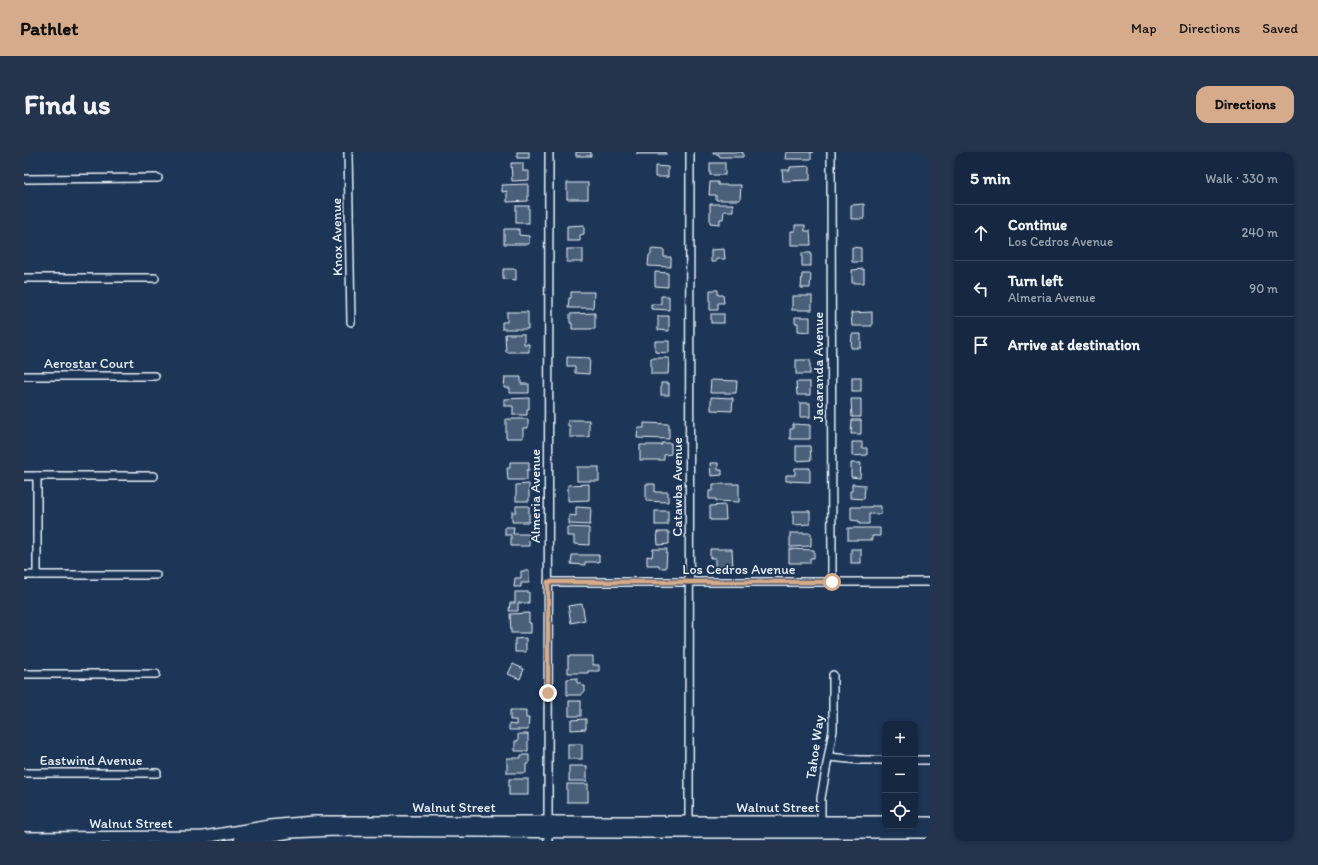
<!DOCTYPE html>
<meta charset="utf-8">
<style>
body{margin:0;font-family:Itim,sans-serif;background:#23344c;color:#f1f3f6}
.controls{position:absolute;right:12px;bottom:12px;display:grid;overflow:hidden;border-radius:8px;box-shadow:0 2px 6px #0003}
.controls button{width:36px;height:36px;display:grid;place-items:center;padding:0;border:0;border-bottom:1px solid #35445a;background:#162841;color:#f1f3f6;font:20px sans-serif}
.stop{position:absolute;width:12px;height:12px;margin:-9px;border:3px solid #d6ab8b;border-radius:50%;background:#fff}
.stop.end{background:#d6ab8b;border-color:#fff;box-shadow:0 1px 4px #0008}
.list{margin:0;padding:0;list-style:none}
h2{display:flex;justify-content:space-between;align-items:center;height:52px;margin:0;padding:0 16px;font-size:17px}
h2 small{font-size:13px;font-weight:400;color:#9ea6b1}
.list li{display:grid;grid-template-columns:26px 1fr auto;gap:12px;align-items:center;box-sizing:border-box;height:56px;padding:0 16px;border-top:1px solid #35445a}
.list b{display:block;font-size:15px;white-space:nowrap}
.list p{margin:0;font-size:13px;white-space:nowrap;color:#9ea6b1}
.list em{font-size:13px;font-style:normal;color:#9ea6b1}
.icon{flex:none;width:22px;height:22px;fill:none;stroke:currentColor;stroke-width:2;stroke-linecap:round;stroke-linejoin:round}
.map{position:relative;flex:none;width:906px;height:689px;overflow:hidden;border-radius:12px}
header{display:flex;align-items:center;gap:24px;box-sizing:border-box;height:56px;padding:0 20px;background:#d6ab8b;color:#111}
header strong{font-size:19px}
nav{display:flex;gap:22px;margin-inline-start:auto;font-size:14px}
.intro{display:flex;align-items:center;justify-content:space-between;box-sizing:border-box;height:96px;padding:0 24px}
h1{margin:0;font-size:28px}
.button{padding:10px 18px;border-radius:12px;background:#d6ab8b;color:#111;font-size:14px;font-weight:700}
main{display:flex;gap:24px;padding:0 24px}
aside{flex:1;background:#162841;border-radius:12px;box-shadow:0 2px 6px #0003}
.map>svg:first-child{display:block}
</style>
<header>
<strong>Pathlet</strong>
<nav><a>Map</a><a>Directions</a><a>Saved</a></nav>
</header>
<div class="intro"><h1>Find us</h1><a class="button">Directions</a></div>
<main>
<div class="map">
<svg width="906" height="689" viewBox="0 0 906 689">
<rect width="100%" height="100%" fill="#1d3557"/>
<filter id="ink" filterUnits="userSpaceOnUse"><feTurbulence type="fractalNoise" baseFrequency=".025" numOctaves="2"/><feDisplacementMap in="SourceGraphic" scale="8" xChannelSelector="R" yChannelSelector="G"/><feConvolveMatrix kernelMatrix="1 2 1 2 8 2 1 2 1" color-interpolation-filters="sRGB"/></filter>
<g filter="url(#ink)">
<g fill="#495e7a" stroke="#e8f1f8">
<rect x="493" y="0" width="12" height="6"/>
<rect x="552" y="0" width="15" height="4"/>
<rect x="613" y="0" width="29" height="2"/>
<polygon points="689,0 719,0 719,5 695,5 695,2 689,2"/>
<polygon points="762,0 790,0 787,0 787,7 761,7"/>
<polygon points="487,11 499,11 499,19 505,19 505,28 488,29"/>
<rect x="686" y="11" width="15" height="12"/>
<polygon points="631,14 644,15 644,25 631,25"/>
<polygon points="786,14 786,28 759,29 758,18 766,18 766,15"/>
<polygon points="686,30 694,30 694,33 717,33 716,48 692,48 692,43 685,43"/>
<rect x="543" y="31" width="21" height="16"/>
<polygon points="504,32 504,49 483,50 483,39 478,40 478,33"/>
<polygon points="686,52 709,52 709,59 700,59 699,67 696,67 696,72 686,71"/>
<polygon points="840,52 840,67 827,67 827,53"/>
<rect x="492" y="54" width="13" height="17"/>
<polygon points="560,73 560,82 556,83 556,89 543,89 543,74"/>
<polygon points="771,73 781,73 781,79 786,79 787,93 767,93 767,79 771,79"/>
<polygon points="480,77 495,77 495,83 505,84 505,92 480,92"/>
<polygon points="828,95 837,96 837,110 828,110"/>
<rect x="543" y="97" width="16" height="13"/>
<polygon points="627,97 640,98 640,105 647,105 647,115 624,114 625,103 627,103"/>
<polygon points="700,97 701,107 692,107 692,110 687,110 687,98"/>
<rect x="778" y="101" width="9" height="13"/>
<polygon points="479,117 492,117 492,128 479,127"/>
<polygon points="840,117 840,131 828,131 828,118"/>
<polygon points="631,120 644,121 644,135 631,134"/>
<polygon points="778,122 787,122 786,136 777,136"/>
<polygon points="686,138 694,138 694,143 699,143 700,151 694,151 694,158 686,158"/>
<polygon points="547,140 570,140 569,156 544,156 545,146 547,146"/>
<polygon points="637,144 645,144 645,158 627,157 627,152 637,152"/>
<rect x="768" y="144" width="20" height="14"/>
<polygon points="483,160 504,160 504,177 478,177 478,170 483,170"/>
<polygon points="848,160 848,174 828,174 827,161"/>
<polygon points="571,161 571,177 548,177 548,171 546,171 546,162"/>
<rect x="687" y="162" width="13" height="9"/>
<polygon points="634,164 645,164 645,179 634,178"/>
<polygon points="771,165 786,165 786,180 774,179 774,171 771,171"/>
<polygon points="481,182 500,182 500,192 505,192 505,200 482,200"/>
<polygon points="828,182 837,182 837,196 827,196"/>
<polygon points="631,189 645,189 645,201 631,200"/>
<polygon points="543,205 566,206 565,222 551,221 551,214 543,214"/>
<polygon points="627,206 645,206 644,222 627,222"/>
<rect x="772" y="208" width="14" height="14"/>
<polygon points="481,225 497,225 497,232 505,232 505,241 486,241 486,236 480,236"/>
<rect x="828" y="225" width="9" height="14"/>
<polygon points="687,228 713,229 712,241 686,241"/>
<polygon points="772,230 786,230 786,243 773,243"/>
<rect x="637" y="231" width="8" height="12"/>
<polygon points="687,245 709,246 708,259 687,258"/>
<polygon points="505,246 505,257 503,257 503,263 489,263 489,254 480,254 480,247"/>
<polygon points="827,247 837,247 837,265 828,265"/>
<rect x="776" y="251" width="10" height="14"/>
<polygon points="482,267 504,267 504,276 499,276 499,286 482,286"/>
<polygon points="544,268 565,268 565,285 546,285 546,274 544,274"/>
<polygon points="828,268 837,268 837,282 827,282"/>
<polygon points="620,271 645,272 645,287 613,286 614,276 620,276"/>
<polygon points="769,272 786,273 786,287 766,287 766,277 769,277"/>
<polygon points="828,290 838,290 838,296 843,296 843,303 828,304"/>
<polygon points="638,291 647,291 647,302 640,303 640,308 616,308 616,293 638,293"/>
<polygon points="772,294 786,294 787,308 772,309"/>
<polygon points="486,310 505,310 505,318 503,318 503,328 484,328 483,316 486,316"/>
<polygon points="686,311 694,311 694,318 698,318 698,323 687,324"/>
<polygon points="827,311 837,311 836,326 827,325"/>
<rect x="553" y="315" width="22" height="14"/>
<polygon points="771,316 786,316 786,330 762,329 762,323 771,323"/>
<polygon points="505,332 505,349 492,349 492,333"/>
<polygon points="565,332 565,348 544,349 544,333"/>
<polygon points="622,332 631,332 631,340 644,340 644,350 622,349"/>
<polygon points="689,332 715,332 715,350 692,349 692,347 685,347 685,339 689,339"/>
<polygon points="828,332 841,333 840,347 826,346 826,339 828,339"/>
<polygon points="701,353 702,368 686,368 686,354"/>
<polygon points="492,354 505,354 505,370 488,370 488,360 492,360"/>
<polygon points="847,354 857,354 857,362 845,362 845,372 835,372 835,369 827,368 827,355 847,355"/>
<polygon points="552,355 567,356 566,373 545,372 545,363 552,364"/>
<rect x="631" y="359" width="13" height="14"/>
<polygon points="769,359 786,359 786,372 769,373"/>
<polygon points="481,375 490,375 489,382 505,382 505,394 487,394 487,383 481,383"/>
<polygon points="543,375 565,376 565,393 550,392 550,384 543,384"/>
<polygon points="824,376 856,376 856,384 848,384 848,388 824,388"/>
<polygon points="633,380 645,380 645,392 634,393"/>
<polygon points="766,381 787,381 787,394 766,395"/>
<polygon points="629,397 643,397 642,416 635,416 635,413 623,413 623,404 628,405"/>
<polygon points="686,397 708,397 709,416 691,416 691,406 686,406"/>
<polygon points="765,397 790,398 790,406 786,406 786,411 765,411"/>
<rect x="827" y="397" width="10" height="14"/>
<polygon points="548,403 575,403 575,410 561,410 561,413 547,412"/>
<polygon points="497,419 505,419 505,431 497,431 497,435 490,435 491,426 497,426"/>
<polygon points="491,440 505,440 505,451 494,451 494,459 485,459 486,451 491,451"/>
<polygon points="558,452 561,468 547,471 544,454"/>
<polygon points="505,461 505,471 507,471 507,481 487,481 486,462"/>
<polygon points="502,486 502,500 491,500 491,487"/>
<polygon points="544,504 569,504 569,513 575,513 575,519 564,519 564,521 544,521"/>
<polygon points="489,512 500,517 496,527 484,522"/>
<polygon points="553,526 553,531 557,531 558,534 561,534 561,540 558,540 558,543 543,543 543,527"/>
<rect x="545" y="549" width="12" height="15"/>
<polygon points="486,558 502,558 502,566 505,566 504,578 485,578 485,572 492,573 492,568 486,568"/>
<polygon points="562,567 562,577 547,578 547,568"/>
<polygon points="494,582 504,582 504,599 491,599 491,589 494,589"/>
<rect x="544" y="592" width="14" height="15"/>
<polygon points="497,603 505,603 505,612 502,612 502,621 483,621 483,606 497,606"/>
<rect x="545" y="614" width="18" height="15"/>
<rect x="485" y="627" width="19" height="16"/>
<rect x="543" y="632" width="21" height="18"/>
</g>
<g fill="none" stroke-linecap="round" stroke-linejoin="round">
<defs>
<g id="street">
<polyline points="324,0 327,170"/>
<polyline points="807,0 808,430"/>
<polyline points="0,27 134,26"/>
<polyline points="0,126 131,126"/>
<polyline points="0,224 131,224"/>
<polyline points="0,324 130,324"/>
<polyline points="0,423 132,423"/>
<polyline points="13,423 13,324"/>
<polyline points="524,430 906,430"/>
<polyline points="0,522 132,522"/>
<polyline points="805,605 835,608 861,608"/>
<polyline points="891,608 906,608"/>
<polyline points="0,621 133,621"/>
<polyline points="665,670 666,0"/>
<polyline points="797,670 797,646 809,578 809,523"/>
<polyline points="524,689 525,0"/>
</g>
<g id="secondary">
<polyline points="891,671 906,671"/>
<polyline points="0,686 180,685 246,674 289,670 861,670"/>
<polyline points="216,689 266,680 311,678 580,680 906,680"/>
</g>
</defs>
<use href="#street" stroke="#e8f1f8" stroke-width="10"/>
<use href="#secondary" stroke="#e8f1f8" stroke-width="14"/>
<use href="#street" stroke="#1d3557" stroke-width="7"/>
<use href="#secondary" stroke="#1d3557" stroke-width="11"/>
</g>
</g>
<g fill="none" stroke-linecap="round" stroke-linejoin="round" filter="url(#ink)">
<polyline stroke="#d6ab8b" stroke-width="5" points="524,541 524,430 808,430"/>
</g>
<g text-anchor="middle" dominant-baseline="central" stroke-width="3.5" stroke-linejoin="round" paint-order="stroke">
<g font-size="14" fill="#e8f1f8" stroke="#1d3557">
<text transform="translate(313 85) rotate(-91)">Knox Avenue</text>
<text x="65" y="211">Aerostar Court</text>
<text transform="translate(794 215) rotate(-90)">Jacaranda Avenue</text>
<text transform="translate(653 335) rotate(-90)">Catawba Avenue</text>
<text transform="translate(511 344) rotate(-90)">Almeria Avenue</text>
<text x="715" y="417">Los Cedros Avenue</text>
<text transform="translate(791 595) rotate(-82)">Tahoe Way</text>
<text x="67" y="608">Eastwind Avenue</text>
<text x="430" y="655">Walnut Street</text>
<text x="754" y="655">Walnut Street</text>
<text x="107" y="671">Walnut Street</text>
</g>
</g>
</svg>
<div class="controls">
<button>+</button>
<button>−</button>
<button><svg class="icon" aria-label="locate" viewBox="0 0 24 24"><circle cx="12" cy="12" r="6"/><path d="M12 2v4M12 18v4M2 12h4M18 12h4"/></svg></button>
</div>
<div class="stop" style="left:808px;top:430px"></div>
<div class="stop end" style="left:524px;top:541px"></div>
</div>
<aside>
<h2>5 min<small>Walk · 330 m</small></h2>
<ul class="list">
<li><svg class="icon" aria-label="ahead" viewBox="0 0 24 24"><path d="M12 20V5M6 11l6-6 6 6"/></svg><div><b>Continue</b><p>Los Cedros Avenue</p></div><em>240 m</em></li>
<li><svg class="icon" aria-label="left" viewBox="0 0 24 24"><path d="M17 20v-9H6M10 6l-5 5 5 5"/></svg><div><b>Turn left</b><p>Almeria Avenue</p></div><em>90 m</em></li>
<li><svg class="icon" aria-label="arrive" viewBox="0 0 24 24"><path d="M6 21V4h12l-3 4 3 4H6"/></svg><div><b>Arrive at destination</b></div></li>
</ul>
</aside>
</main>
